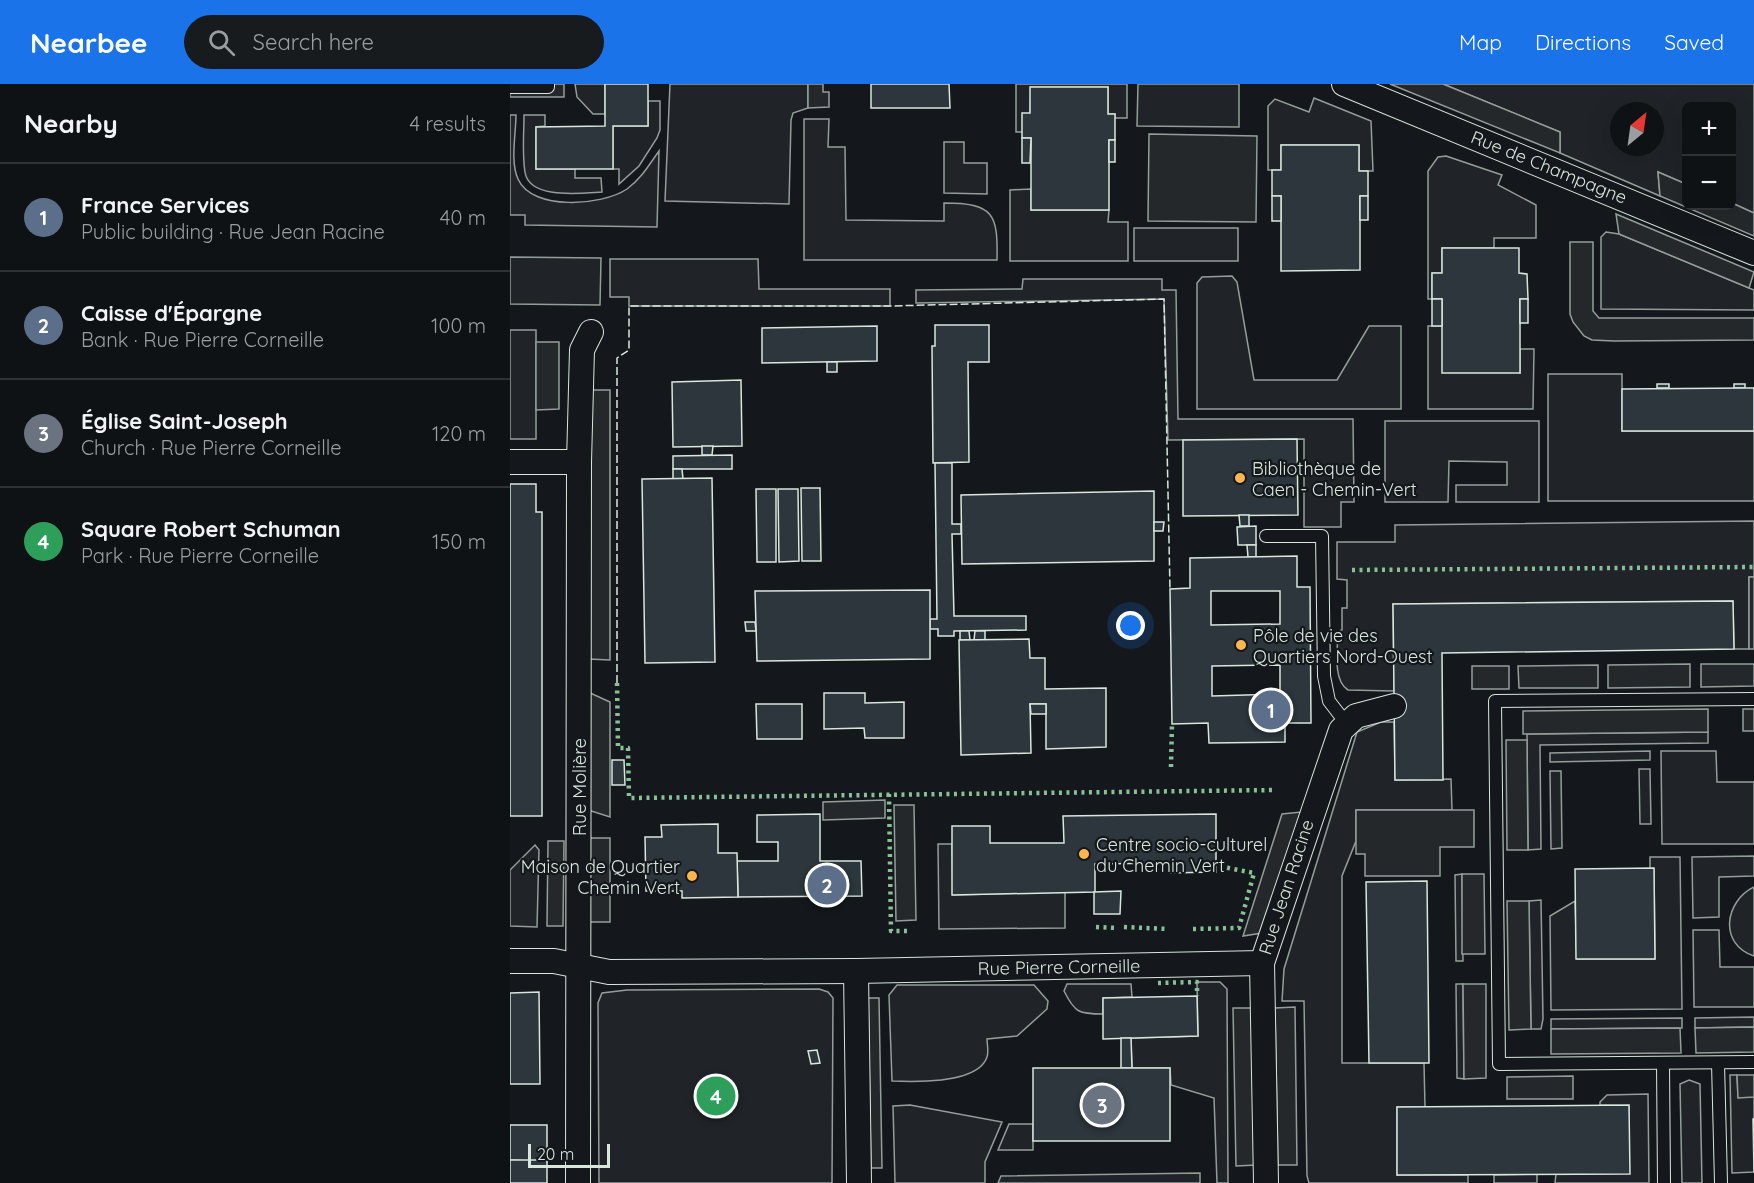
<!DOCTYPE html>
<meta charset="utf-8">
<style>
body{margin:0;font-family:Quicksand,sans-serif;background:#181b1e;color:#f1f3f6}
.controls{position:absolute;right:18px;top:18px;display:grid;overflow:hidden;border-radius:9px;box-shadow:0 6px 24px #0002}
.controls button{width:54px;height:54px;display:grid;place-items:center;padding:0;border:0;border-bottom:2px solid #2f3234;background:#0f1215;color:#f1f3f6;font:30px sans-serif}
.compass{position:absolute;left:1100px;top:18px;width:54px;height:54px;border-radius:50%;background:#0f1215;box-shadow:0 6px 24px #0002;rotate:29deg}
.scale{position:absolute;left:18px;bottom:15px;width:82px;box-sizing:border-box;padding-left:6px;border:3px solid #d8e6dc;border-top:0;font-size:16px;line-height:21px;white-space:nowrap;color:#d8e6dc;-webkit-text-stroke:4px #14181c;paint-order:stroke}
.you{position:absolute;left:621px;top:542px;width:21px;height:21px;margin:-15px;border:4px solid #fff;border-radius:50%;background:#1a73e8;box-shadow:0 0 0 9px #1a73e833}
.badge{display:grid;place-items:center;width:39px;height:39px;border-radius:50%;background:#1a73e8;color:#fff;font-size:20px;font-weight:700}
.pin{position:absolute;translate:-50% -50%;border:3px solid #fff;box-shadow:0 2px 6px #0006}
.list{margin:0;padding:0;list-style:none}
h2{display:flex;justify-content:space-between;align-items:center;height:78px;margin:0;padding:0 24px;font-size:26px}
h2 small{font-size:20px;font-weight:400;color:#9b9ea0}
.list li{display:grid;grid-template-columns:39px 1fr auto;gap:18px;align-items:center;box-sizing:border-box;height:108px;padding:0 24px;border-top:2px solid #2f3234}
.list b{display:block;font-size:22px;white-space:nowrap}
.list p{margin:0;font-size:20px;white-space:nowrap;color:#9b9ea0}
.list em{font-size:20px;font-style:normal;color:#9b9ea0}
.icon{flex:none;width:33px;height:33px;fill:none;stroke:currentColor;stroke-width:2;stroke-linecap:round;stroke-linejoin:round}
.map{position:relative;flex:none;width:1244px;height:1099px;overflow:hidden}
header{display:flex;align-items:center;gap:36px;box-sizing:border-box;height:84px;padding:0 30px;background:#1a73e8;color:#fff}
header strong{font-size:28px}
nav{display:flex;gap:33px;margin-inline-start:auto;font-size:21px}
.search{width:420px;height:54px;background:#181b1e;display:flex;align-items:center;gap:15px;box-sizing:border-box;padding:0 21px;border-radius:33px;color:#9b9ea0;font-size:22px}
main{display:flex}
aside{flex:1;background:#0f1215}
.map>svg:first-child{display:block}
</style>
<header>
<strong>Nearbee</strong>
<div class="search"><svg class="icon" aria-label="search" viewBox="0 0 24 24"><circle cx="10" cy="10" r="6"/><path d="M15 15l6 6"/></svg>Search here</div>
<nav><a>Map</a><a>Directions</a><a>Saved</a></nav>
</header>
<main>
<aside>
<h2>Nearby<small>4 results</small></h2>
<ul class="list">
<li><span class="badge" style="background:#5c6f8a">1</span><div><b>France Services</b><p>Public building · Rue Jean Racine</p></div><em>40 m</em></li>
<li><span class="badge" style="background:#5c6f8a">2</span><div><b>Caisse d'Épargne</b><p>Bank · Rue Pierre Corneille</p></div><em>100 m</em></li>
<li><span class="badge" style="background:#6b7280">3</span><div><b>Église Saint-Joseph</b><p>Church · Rue Pierre Corneille</p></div><em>120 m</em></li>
<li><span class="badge" style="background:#2e9e5b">4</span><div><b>Square Robert Schuman</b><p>Park · Rue Pierre Corneille</p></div><em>150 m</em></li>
</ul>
</aside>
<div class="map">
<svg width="1244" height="1099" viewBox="0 0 1244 1099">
<rect width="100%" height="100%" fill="#14181c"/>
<g fill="#202428" stroke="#939e99" stroke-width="1.5" fill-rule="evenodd">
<polygon points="65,0 95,0 95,30 83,30 67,13"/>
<polygon points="160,0 298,0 298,24 283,29 281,36 279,120 155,117"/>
<polygon points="506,0 617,0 617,34 605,34 605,30 598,30 598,3 521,3 520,29 512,48 506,48"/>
<polygon points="628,0 729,0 729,43 627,42"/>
<path d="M933,0H1244V129L1222,119V22H1176V100L1148,88L1150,112L1050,69V48ZM1109,27H1145V63H1109Z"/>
<polygon points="804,14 861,37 863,87 849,87 849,61 771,61 771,86 758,86 758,22 765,15 799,28"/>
<polygon points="138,17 150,17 150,46 147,54 129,82 109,100 109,85 103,85 103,42 138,42"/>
<path d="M0,31H6C6,49 0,78 8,95C22,127 92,122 117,105C131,95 139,81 149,67L147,143L15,141V131H0Z"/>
<path d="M14,31H35V42L26,43V85H65V94H91L92,108C72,109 19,116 15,88C12,70 14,49 14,31Z"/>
<path d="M294,35H319L318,63H335L336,136L434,137V119C484,119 488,130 487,176H294Z"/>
<polygon points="434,58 454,58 454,79 477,79 477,110 434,109"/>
<polygon points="936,72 992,91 988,101 1026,121 1026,154 984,154 984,164 932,164 932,189 922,189 922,215 918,215 918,87 928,73"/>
<polygon points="521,105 521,126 599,126 598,138 618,138 618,177 500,177 500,106"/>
<rect x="624" y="144" width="104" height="33"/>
<polygon points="1096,148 1109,150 1244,206 1244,226 1091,225 1091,153"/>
<polygon points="0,173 91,174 90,221 0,220"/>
<polygon points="100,175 248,175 249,205 380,205 380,222 119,222 119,213 100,213"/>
<polygon points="722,192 727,198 744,296 827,296 859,242 891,242 891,325 687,325 687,199 692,193"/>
<polygon points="513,195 652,195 652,206 666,206 668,335 843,335 844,418 831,418 831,443 794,443 794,355 658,356 654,215 406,219 406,206 512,205"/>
<polygon points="918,242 932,242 1010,289 1010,265 1024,265 1023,325 918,325"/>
<rect x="0" y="246" width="26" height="109"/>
<polygon points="1038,290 1112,290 1112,347 1244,347 1244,417 1038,417"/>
<polygon points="875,337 1029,337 1029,418 946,418 946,401 997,401 997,378 939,377 938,418 875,418"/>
<path d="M1244,437V493H1239V565H1224L1223,517L883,520L884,607L838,606C822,596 828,564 828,547L832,546V524H837V496L827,495V458H885V441Z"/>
<polygon points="871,638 884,638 885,696 941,695 942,726 846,726 846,757 832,792 832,979 914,979 915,1023 887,1023 887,1091 958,1091 958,1099 799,1099 797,1092 794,917 772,917 774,885 847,648"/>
<polygon points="1198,648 1198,659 1030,661 1031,765 1018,766 1017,650"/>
<polygon points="1140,667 1140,676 1040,678 1040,669"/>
<polygon points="1151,667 1206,667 1207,698 1244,698 1244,760 1152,760"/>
<polygon points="1129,685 1140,685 1141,740 1130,740"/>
<polygon points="1040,687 1051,687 1052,764 1041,765"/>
<polygon points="428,760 442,760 443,811 555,808 555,844 429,845"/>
<polygon points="25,761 29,766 27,843 0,842 0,786"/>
<polygon points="1244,772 1244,792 1209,793 1209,833 1183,834 1182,773"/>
<polygon points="1140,773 1170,773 1172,925 1041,926 1040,832 1065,817 1067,875 1145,875 1144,785 1140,785"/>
<polygon points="952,790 953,877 946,877 945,791"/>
<path d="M1244,803V872C1208,860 1215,817 1244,803Z"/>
<polygon points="1031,816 1033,935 1031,945 1021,945 1019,817"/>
<polygon points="1183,846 1209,846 1210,883 1244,883 1244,923 1184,923"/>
<polygon points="687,898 710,898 717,905 718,1099 707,1099 704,1014 661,1001 660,984 622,984 621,954 688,952"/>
<path d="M557,900H621L622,913L593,914V930C569,930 565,929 554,907Z"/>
<polygon points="946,900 953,900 954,995 947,994"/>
<path d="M387,901H524L538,917L537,925L507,952L477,955C477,960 479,968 477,973C468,1000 405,998 382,997L379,911Z"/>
<polygon points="309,905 318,908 323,914 322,1099 89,1099 88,919 92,909 117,906"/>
<polygon points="1244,933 1244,943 1185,944 1185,934"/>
<polygon points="1172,934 1172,944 1041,945 1041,935"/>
<polygon points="1220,991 1227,991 1228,1013 1244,1013 1244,1088 1222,1089"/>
<polygon points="1179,996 1190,1000 1192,1099 1172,1099 1170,1000"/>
<polygon points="1138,1010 1139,1099 1045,1099 1046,1090 1119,1089 1119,1022 1090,1021 1090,1018 1097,1011"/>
<polygon points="400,1021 492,1038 475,1078 475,1099 385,1099 383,1022"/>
<polygon points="499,1040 523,1040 523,1066 488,1066"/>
<polygon points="690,1089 690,1099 488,1099 491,1092"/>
<polygon points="1027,1090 1027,1099 984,1099 984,1091"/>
</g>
<g fill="#24282b" stroke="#939e99" stroke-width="1.5">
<rect x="0" y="0" width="54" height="13"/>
<polygon points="298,0 313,0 313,8 319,8 319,23 298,24"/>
<polygon points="880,0 933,0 1050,48 1050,69"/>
<polygon points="639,50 747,52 746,138 638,137"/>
<polygon points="1148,88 1176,100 1176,122 1222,122 1222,119 1244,129 1244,152 1150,112"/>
<polygon points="1106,130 1244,188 1239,204 1109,150"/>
<polygon points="1060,158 1083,158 1083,227 1089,234 1244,234 1244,256 1104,257 1082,256 1074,252 1063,238 1060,230"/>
<polygon points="26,258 49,258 49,325 26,326"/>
<polygon points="78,306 100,306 100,576 78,575"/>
<rect x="1239" y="493" width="5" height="72"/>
<polygon points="1180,580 1180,603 1098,604 1098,581"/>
<polygon points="1191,580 1244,580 1244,602 1191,603"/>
<polygon points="1088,581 1088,604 1009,604 1008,582"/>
<rect x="962" y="582" width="37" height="23"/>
<polygon points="78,608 100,618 100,733 78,726"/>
<polygon points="1198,625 1198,648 1013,650 1013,627"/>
<rect x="1233" y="625" width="11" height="22"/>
<polygon points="996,656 1017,656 1018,766 997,766"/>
<polygon points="375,716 375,734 313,736 313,718"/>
<polygon points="384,721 404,721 406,836 386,837"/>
<polygon points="846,726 964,726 964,763 930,763 930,792 855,792 855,770 846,770"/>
<polygon points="791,728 752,849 733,852 772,730"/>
<rect x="78" y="754" width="22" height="84"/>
<polygon points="38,757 54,757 53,842 37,842"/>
<polygon points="952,790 974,790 975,870 952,870"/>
<polygon points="997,817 1019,817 1021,945 999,946"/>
<polygon points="953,900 976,900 976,994 954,995"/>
<polygon points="358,914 369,914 372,1084 361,1084"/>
<polygon points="785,923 787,1081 768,1081 765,924"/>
<polygon points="723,924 745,924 747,1081 726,1082"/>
<polygon points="1244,943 1244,968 1186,969 1185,944"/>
<polygon points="1170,944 1171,969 1041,970 1041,945"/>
<polygon points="1227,991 1244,991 1244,1013 1228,1014"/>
<polygon points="1063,992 1063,1015 997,1015 997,993"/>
</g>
<g fill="#2c363c" stroke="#d8e6dc" stroke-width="1.5" fill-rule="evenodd">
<polygon points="95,0 138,0 138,42 103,42 103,85 26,85 26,43 95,42"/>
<polygon points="361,0 439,0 440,24 361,24"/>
<polygon points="520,3 598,3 598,30 605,30 605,56 599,56 599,126 521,126 521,54 512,54 512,29 520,29"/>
<polygon points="512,54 521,54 520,79 512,79"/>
<rect x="599" y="56" width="6" height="22"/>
<polygon points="771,61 849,61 849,87 858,87 858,112 850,112 850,186 771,187 771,112 762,112 762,86 771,86"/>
<rect x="762" y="112" width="9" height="25"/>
<rect x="850" y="112" width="8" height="24"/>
<polygon points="932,164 1009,164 1009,189 1017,190 1018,215 1010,215 1010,289 932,289 932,215 922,215 922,189 932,189"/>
<rect x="922" y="215" width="10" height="27"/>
<rect x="1010" y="215" width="8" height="24"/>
<polygon points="425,241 479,241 479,278 458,278 459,378 423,379 422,262 425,262"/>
<polygon points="367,242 367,277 252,279 252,244"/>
<rect x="317" y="278" width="10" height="10"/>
<polygon points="231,296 232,362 163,363 162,298"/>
<rect x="1147" y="300" width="12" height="4"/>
<rect x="1224" y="300" width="11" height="4"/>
<polygon points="1235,304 1244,304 1244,347 1112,347 1112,305"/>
<polygon points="787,355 788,431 673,432 673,356"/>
<polygon points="192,362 203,362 202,371 192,371"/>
<polygon points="222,371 222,385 163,385 163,372"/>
<polygon points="425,379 442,379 442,440 451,440 451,450 442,450 444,532 516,532 516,546 444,547 444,552 428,552 428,545 420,545 420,535 427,535"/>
<polygon points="163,385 172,385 173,395 163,395"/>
<polygon points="202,394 205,578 135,579 132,395"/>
<polygon points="0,400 26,400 26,428 32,428 32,732 0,732"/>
<polygon points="291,404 310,404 311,477 292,477"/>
<polygon points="246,405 266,405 266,478 247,478"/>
<polygon points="268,405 288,405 289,477 269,478"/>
<polygon points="644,407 644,477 452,480 451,411"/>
<polygon points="729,431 739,431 739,442 730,442"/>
<polygon points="644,438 654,438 653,447 644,447"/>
<polygon points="746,442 746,461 728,461 727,443"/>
<polygon points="737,461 746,461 746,473 738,473"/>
<path d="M787,472V503H800L801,639H775V658L699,659L698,639L662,640L660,505L680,504V474ZM701,507H770V540L701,541ZM770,581V610L702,612V582Z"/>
<polygon points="420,506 420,575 247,577 245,507"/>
<polygon points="1223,517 1224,565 932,569 933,696 885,696 883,520"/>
<polygon points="235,538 245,538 246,547 236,547"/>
<polygon points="450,547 459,547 460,556 450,556"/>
<polygon points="465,547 475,547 475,556 464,556"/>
<polygon points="519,555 520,574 535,574 535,605 596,604 596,663 536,665 536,620 520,620 521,669 451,671 449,556"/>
<polygon points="314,609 355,609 355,619 394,618 394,654 355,654 354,644 314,645"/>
<polygon points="246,620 292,620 292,655 247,655"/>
<polygon points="520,620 536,620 536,630 521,630"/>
<polygon points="102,676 114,676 115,701 102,701"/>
<polygon points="310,730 310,777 351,777 352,812 228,813 227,777 268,777 268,758 247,758 247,731"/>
<polygon points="706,730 706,788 659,789 658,779 585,780 585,808 442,811 442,742 480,742 480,759 554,759 553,732"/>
<polygon points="208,740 208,769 227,769 228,813 172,814 172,807 136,807 135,753 152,753 151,741"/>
<polygon points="1144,784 1145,875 1066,875 1065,785"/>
<polygon points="917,797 919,979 859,979 856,798"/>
<polygon points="611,807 610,830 584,830 584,808"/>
<polygon points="29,908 30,1000 0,1000 0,909"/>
<polygon points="687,912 688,952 593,955 593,914"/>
<polygon points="611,954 621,954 622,984 611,984"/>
<polygon points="307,966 310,979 301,980 298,967"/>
<rect x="523" y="984" width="137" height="73"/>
<polygon points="1119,1021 1120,1090 887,1091 887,1023"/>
<polygon points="1243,1035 1244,1035 1244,1088"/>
<polygon points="0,1041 37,1041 37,1078 0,1076"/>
<polygon points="0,1076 35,1076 37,1078 37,1099 0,1099"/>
</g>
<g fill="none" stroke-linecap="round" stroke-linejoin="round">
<defs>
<g id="service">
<polyline points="0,3 38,3 38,0"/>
<polyline points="756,452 812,452 814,592 819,617 836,639"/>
<polyline points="1244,615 985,617 989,980 1244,978"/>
<polyline points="1153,979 1154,1099"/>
<polyline points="1208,979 1211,1099"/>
</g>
<g id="minor">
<polyline points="834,0 1244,169"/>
<polyline points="0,378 69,378"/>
<polyline points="0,877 44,877 99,888 346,887 752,879"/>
<polyline points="346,887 349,1099"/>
<polyline points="68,1099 69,378 72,266 81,248"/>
<polyline points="756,1099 752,879 831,646 846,632 884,622"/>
</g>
</defs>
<use href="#service" stroke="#d8e6dc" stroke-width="14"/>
<use href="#minor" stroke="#d8e6dc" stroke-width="26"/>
<use href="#service" stroke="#14181c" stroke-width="12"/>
<use href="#minor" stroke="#14181c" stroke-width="24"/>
<g stroke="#8ac095" stroke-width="4.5" stroke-dasharray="3 4.5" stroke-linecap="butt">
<polyline points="842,486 1244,483"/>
<polyline points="107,599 108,664 118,664 119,714 766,706"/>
<polyline points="661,683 662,640"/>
<polyline points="379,710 381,847 401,847"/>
<polyline points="586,843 608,844"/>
<polyline points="614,843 658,845"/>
<polyline points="683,845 729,844 744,789 708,782"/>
<polyline points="648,899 687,898 687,912"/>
</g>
<polyline stroke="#d8e6dc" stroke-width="1.5" stroke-dasharray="8 3" stroke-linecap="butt" points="107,599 107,274 119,266 119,222 380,222 654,215 660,505"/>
</g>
<g fill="#ffb74d" stroke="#14181c" stroke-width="2">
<circle cx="730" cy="394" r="6"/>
<circle cx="731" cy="561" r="6"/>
<circle cx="574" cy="770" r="6"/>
<circle cx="182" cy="792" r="6"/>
</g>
<g text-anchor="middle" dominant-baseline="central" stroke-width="4.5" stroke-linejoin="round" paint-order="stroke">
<g font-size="18" fill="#d8e6dc" stroke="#14181c">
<text transform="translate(1039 83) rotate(22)">Rue de Champagne</text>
<text transform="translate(69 703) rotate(-90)">Rue Molière</text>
<text transform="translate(776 803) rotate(-72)">Rue Jean Racine</text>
<text transform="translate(549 883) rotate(-1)">Rue Pierre Corneille</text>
</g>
<g font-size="18" fill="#d8e6dc" stroke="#14181c" text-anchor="start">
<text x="742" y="384">Bibliothèque de<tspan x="742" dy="21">Caen - Chemin-Vert</tspan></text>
<text x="743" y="551">Pôle de vie des<tspan x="743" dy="21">Quartiers Nord-Ouest</tspan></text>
<text x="586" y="760">Centre socio-culturel<tspan x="586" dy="21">du Chemin Vert</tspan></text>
<text x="170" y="782" text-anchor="end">Maison de Quartier<tspan x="170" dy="21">Chemin Vert</tspan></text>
</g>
</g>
</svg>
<div class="controls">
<button>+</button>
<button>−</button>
</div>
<svg class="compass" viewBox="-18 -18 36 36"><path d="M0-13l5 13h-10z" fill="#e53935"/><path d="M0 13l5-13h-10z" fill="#9b9ea0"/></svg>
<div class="scale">20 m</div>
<div class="you"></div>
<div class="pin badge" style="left:761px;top:626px;background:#5c6f8a">1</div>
<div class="pin badge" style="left:317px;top:801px;background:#5c6f8a">2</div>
<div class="pin badge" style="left:592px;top:1021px;background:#6b7280">3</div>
<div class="pin badge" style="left:206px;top:1012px;background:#2e9e5b">4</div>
</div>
</main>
